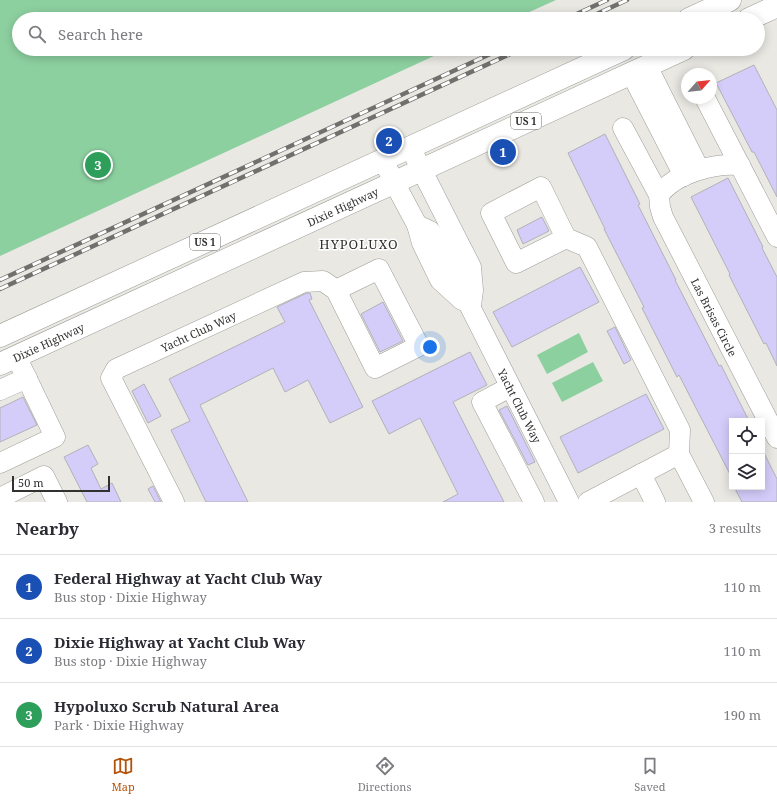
<!DOCTYPE html>
<meta charset="utf-8">
<style>
body{margin:0;font-family:"Noto Serif",serif;background:#f2f2f3;color:#2b2b33}
.controls{position:absolute;right:12px;bottom:12px;display:grid;overflow:hidden;border-radius:0px;box-shadow:0 2px 10px #0003}
.controls button{width:36px;height:36px;display:grid;place-items:center;padding:0;border:0;border-bottom:1px solid #e1e1e2;background:#fff;color:#2b2b33;font:20px sans-serif}
.compass{position:absolute;left:681px;top:68px;width:36px;height:36px;border-radius:50%;background:#fff;box-shadow:0 2px 10px #0003;rotate:63deg}
.scale{position:absolute;left:12px;bottom:10px;width:98px;box-sizing:border-box;padding-left:4px;border:2px solid #31312f;border-top:0;font-size:11px;line-height:14px;white-space:nowrap;color:#31312f;-webkit-text-stroke:3px #fff;paint-order:stroke}
.you{position:absolute;left:430px;top:347px;width:14px;height:14px;margin:-10px;border:3px solid #fff;border-radius:50%;background:#1a73e8;box-shadow:0 0 0 6px #1a73e833}
.badge{display:grid;place-items:center;width:26px;height:26px;border-radius:50%;background:#b45309;color:#fff;font-size:13px;font-weight:700}
.pin{position:absolute;translate:-50% -50%;border:2px solid #fff;box-shadow:0 1px 4px #0006}
.list{margin:0;padding:0;list-style:none}
h2{display:flex;justify-content:space-between;align-items:center;height:52px;margin:0;padding:0 16px;font-size:17px}
h2 small{font-size:13px;font-weight:400;color:#7c7c81}
.list li{display:grid;grid-template-columns:26px 1fr auto;gap:12px;align-items:center;box-sizing:border-box;height:64px;padding:0 16px;border-top:1px solid #e1e1e2}
.list b{display:block;font-size:15px;white-space:nowrap}
.list p{margin:0;font-size:13px;white-space:nowrap;color:#7c7c81}
.list em{font-size:13px;font-style:normal;color:#7c7c81}
.icon{flex:none;width:22px;height:22px;fill:none;stroke:currentColor;stroke-width:2;stroke-linecap:round;stroke-linejoin:round}
.map{position:relative;flex:none;width:777px;height:502px;overflow:hidden}
.search{position:absolute;background:#fff;box-shadow:0 2px 10px #0003;left:12px;right:12px;top:12px;height:44px;display:flex;align-items:center;gap:10px;box-sizing:border-box;padding:0 14px;border-radius:22px;color:#7c7c81;font-size:15px}
.sheet{height:244px;background:#fff}
nav{display:flex;justify-content:space-around;align-items:center;box-sizing:border-box;height:56px;border-top:1px solid #e1e1e2;background:#fff;font-size:11px;color:#7c7c81}
nav a{display:grid;justify-items:center;gap:2px}
nav .on{color:#b45309}
.map>svg:first-child{display:block}
</style>
<div class="map">
<svg width="777" height="502" viewBox="0 0 777 502">
<rect width="100%" height="100%" fill="#e9e8e3"/>
<g fill="#8dd0a0">
<polygon points="0,0 556,0 514,19 19,19 19,49 449,49 0,256"/>
<polygon points="579,333 588,352 547,374 537,355"/>
<polygon points="593,362 603,381 562,402 552,383"/>
</g>
<g fill="#d4cdfa" stroke="#b2b1b6">
<polygon points="754,65 777,110 777,197 754,152 752,152 716,83"/>
<polygon points="605,134 640,204 638,205 676,280 675,280 719,366 721,365 749,421 732,421 732,478 679,375 677,377 642,308 644,307 604,229 605,229 568,153"/>
<polygon points="728,178 763,247 762,248 777,277 777,366 766,343 764,344 729,275 730,274 691,197"/>
<polygon points="542,217 549,231 523,244 517,230"/>
<polygon points="580,267 599,302 512,347 493,312"/>
<polygon points="307,293 310,293 312,299 309,300 363,407 330,423 308,380 285,392 273,368 200,405 248,502 206,502 171,430 190,421 169,379 285,322 277,307"/>
<polygon points="383,302 403,341 380,352 361,314"/>
<polygon points="615,327 631,360 624,364 607,331"/>
<polygon points="470,352 487,385 453,402 504,502 443,502 458,494 420,418 389,434 372,401"/>
<polygon points="144,384 161,416 148,423 132,391"/>
<polygon points="646,394 664,429 578,473 560,437"/>
<polygon points="23,397 37,425 0,442 0,408"/>
<polygon points="507,406 535,462 528,465 499,410"/>
<polygon points="88,445 98,464 91,468 101,489 112,483 121,502 87,502 64,457"/>
<polygon points="762,449 777,479 777,502 742,502 734,487 762,487"/>
<polygon points="153,486 161,502 155,502 148,489"/>
</g>
<g fill="none" stroke-linecap="round" stroke-linejoin="round">
<defs>
<g id="minor">
<polyline points="647,66 699,169"/>
<polyline points="631,73 684,176"/>
<polyline points="705,98 777,237"/>
<path id="s1" d="M623,128L659,195L660,207L663,217L777,438"/>
<polyline points="410,147 471,267 473,290 471,306"/>
<polyline points="383,160 394,182 417,225 422,243 440,280 462,300"/>
<path d="M659,195C675,173 714,163 740,165"/>
<path id="s2" d="M417,225L430,231L436,238L454,275L569,502"/>
<polyline points="566,238 516,263 491,213 541,187 566,238 587,247 680,430 679,454 588,502"/>
<polyline points="510,387 482,402 534,502"/>
<polyline points="0,390 27,378"/>
<polyline points="679,454 704,502"/>
<polyline points="0,463 55,437 16,356"/>
<polyline points="641,474 655,502"/>
<polyline points="0,498 44,476 57,502"/>
<path id="s3" d="M174,502L111,378L116,369L304,282L323,281L336,290L375,368L419,346L379,269L336,290"/>
</g>
<g id="major">
<polyline points="689,19 730,0"/>
<polyline points="749,19 777,6"/>
<polyline points="0,336 624,49"/>
<path id="s4" d="M0,364L684,49"/>
</g>
</defs>
<use href="#minor" stroke="#9e9d98" stroke-width="21"/>
<use href="#major" stroke="#9e9d98" stroke-width="23"/>
<use href="#minor" stroke="#fff" stroke-width="20"/>
<use href="#major" stroke="#fff" stroke-width="22"/>
<defs>
<g id="rail">
<polyline points="566,19 607,0"/>
<polyline points="586,19 627,0"/>
<polyline points="0,280 501,49"/>
<polyline points="0,289 521,49"/>
</g>
</defs>
<use href="#rail" stroke="#70706d" stroke-width="4.5"/>
<use href="#rail" stroke="#fff" stroke-width="3" stroke-dasharray="9" stroke-linecap="butt"/>
</g>
<g text-anchor="middle" dominant-baseline="central" stroke-width="3" stroke-linejoin="round" paint-order="stroke">
<g fill="#fff" stroke="#6f6f6d" stroke-width="1">
<rect x="511" y="113" width="30" height="16" rx="3"/>
<rect x="190" y="234" width="30" height="16" rx="3"/>
</g>
<g font-size="10" font-weight="bold" fill="#31312f">
<text x="526" y="121">US 1</text>
<text x="205" y="242">US 1</text>
</g>
<g font-size="11" fill="#31312f" stroke="#fff">
<text stroke="none"><textPath href="#s4" startOffset="377">Dixie Highway</textPath></text>
<text stroke="none"><textPath href="#s1" startOffset="211">Las Brisas Circle</textPath></text>
<text stroke="none"><textPath href="#s3" startOffset="240">Yacht Club Way</textPath></text>
<text stroke="none"><textPath href="#s4" startOffset="53">Dixie Highway</textPath></text>
<text stroke="none"><textPath href="#s2" startOffset="211">Yacht Club Way</textPath></text>
</g>
<g font-size="13" letter-spacing="1" fill="#31312f" stroke="#fff">
<text x="359" y="244">HYPOLUXO</text>
</g>
</g>
</svg>
<div class="controls">
<button><svg class="icon" aria-label="locate" viewBox="0 0 24 24"><circle cx="12" cy="12" r="6"/><path d="M12 2v4M12 18v4M2 12h4M18 12h4"/></svg></button>
<button><svg class="icon" aria-label="layers" viewBox="0 0 24 24"><path d="M12 4l9 5-9 5-9-5zM3 14l9 5 9-5"/></svg></button>
</div>
<svg class="compass" viewBox="-18 -18 36 36"><path d="M0-13l5 13h-10z" fill="#e53935"/><path d="M0 13l5-13h-10z" fill="#7c7c81"/></svg>
<div class="scale">50 m</div>
<div class="you"></div>
<div class="pin badge" style="left:503px;top:152px;background:#1a4fb4">1</div>
<div class="pin badge" style="left:389px;top:141px;background:#1a4fb4">2</div>
<div class="pin badge" style="left:98px;top:165px;background:#2e9e5b">3</div>
<div class="search"><svg class="icon" aria-label="search" viewBox="0 0 24 24"><circle cx="10" cy="10" r="6"/><path d="M15 15l6 6"/></svg>Search here</div>
</div>
<section class="sheet">
<h2>Nearby<small>3 results</small></h2>
<ul class="list">
<li><span class="badge" style="background:#1a4fb4">1</span><div><b>Federal Highway at Yacht Club Way</b><p>Bus stop · Dixie Highway</p></div><em>110 m</em></li>
<li><span class="badge" style="background:#1a4fb4">2</span><div><b>Dixie Highway at Yacht Club Way</b><p>Bus stop · Dixie Highway</p></div><em>110 m</em></li>
<li><span class="badge" style="background:#2e9e5b">3</span><div><b>Hypoluxo Scrub Natural Area</b><p>Park · Dixie Highway</p></div><em>190 m</em></li>
</ul>
</section>
<nav>
<a class="on"><svg class="icon" aria-label="map" viewBox="0 0 24 24"><path d="M3 6l6-2 6 2 6-2v14l-6 2-6-2-6 2zM9 4v14M15 6v14"/></svg>Map</a>
<a><svg class="icon" aria-label="directions" viewBox="0 0 24 24"><path d="M12 3l9 9-9 9-9-9zM9 14v-3h6M13 9l2 2-2 2"/></svg>Directions</a>
<a><svg class="icon" aria-label="saved" viewBox="0 0 24 24"><path d="M7 4h10v16l-5-4-5 4z"/></svg>Saved</a>
</nav>
